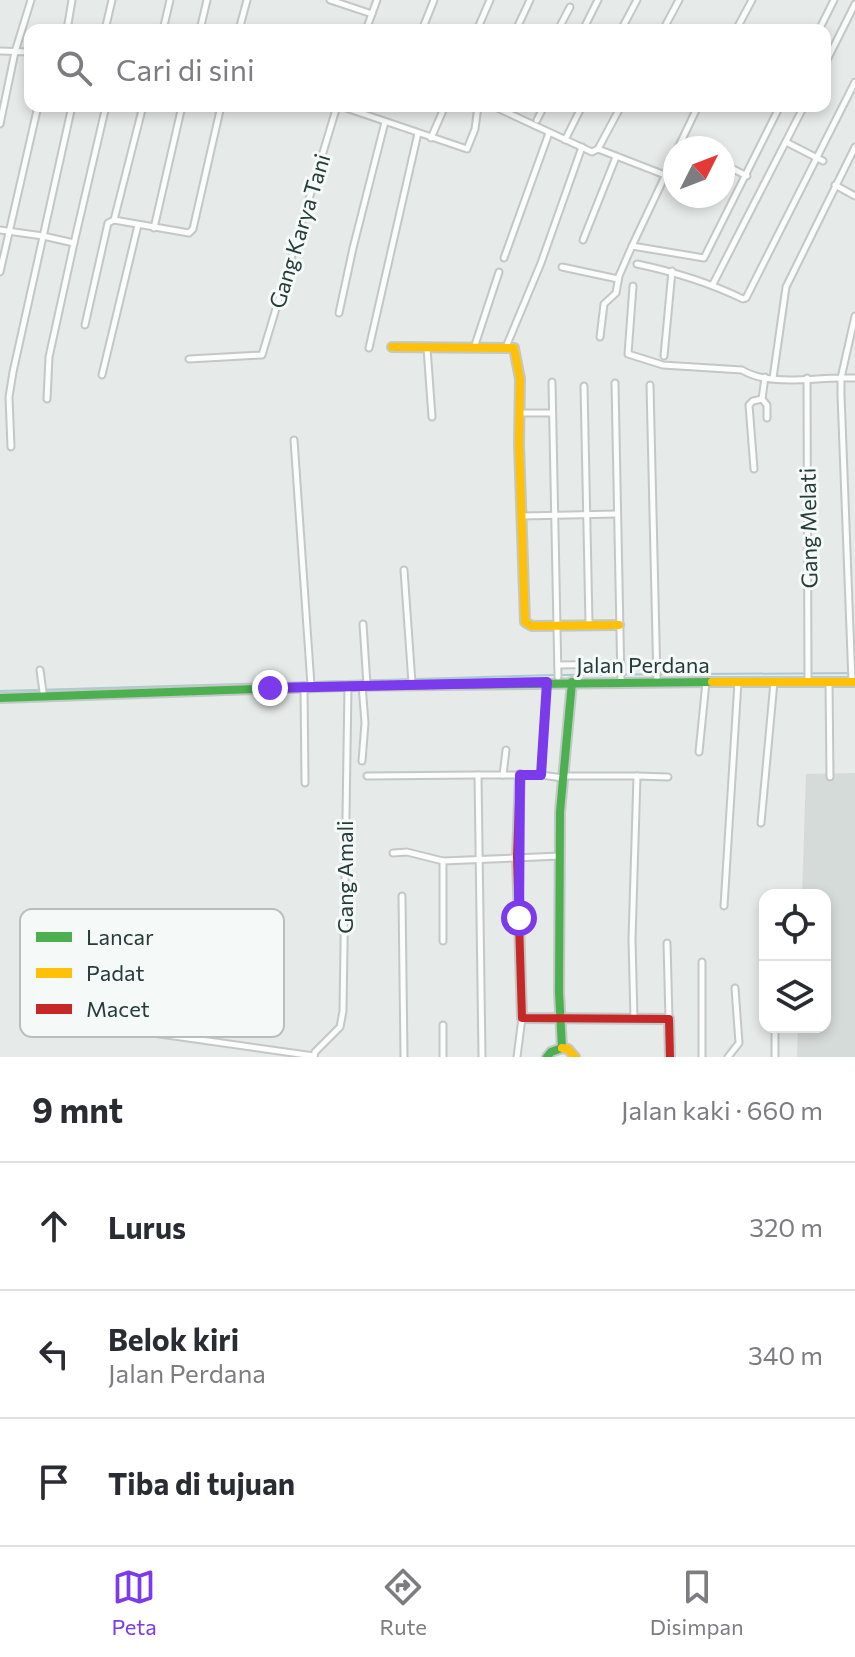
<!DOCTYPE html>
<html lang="id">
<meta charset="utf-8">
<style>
body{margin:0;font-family:Commissioner,sans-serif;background:#f2f2f3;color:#2b2b33}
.controls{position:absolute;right:24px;bottom:24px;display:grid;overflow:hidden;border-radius:16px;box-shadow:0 4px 12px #0003}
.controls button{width:72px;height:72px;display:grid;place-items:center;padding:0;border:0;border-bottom:2px solid #e1e1e2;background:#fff;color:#2b2b33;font:40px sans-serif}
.compass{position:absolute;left:663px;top:136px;width:72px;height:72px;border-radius:50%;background:#fff;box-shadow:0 4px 12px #0003;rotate:48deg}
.stop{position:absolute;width:24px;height:24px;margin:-18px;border:6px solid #7c3aed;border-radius:50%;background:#fff}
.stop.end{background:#7c3aed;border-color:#fff;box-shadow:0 2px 8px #0008}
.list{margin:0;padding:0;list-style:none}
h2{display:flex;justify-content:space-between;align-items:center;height:104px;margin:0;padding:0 32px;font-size:34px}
h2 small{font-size:26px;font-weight:400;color:#7c7c81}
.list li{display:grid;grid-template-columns:52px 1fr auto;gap:24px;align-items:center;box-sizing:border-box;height:128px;padding:0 32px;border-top:2px solid #e1e1e2}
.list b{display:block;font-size:30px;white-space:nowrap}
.list p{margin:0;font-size:26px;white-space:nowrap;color:#7c7c81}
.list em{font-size:26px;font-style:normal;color:#7c7c81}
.icon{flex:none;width:44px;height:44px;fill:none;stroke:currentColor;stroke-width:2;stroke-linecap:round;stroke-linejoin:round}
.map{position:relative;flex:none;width:855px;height:1057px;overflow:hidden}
.search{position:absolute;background:#fff;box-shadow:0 4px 12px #0003;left:24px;right:24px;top:24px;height:88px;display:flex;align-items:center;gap:20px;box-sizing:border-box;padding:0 28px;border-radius:16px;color:#7c7c81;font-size:30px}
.sheet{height:488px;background:#fff}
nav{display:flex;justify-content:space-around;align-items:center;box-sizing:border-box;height:112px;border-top:2px solid #e1e1e2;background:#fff;font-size:22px;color:#7c7c81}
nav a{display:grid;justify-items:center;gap:4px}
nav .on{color:#7c3aed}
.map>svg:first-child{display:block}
</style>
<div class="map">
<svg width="855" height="1057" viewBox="0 0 855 1057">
<rect width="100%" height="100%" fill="#e6eae8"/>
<polygon fill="#d5dbd9" points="855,773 855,1057 797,1057 798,1027 825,1027 825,895 802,895 806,774"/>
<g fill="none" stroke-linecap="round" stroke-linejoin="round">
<g stroke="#abcad4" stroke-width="2">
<polyline points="561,675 855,673"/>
<polyline points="0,691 555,675"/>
</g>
<defs>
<g id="street">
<polyline points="330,0 372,14"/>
<polyline points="67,30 72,0"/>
<polyline points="105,30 112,0"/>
<polyline points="163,30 170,0"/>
<polyline points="200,30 207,0"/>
<polyline points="239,30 247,0"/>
<polyline points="366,30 377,0"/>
<polyline points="422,30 434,0"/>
<polyline points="477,30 490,0"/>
<polyline points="516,30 530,0"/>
<polyline points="558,30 570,7"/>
<polyline points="583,30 598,0"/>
<polyline points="621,30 637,0"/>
<polyline points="663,30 679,0"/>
<polyline points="736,30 752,0"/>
<polyline points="819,30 834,0"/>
<polyline points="0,51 30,52"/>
<polyline points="825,64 855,4"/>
<polyline points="340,106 467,149 475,129 478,106"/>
<polyline points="493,106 592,152 598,149 665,175"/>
<polyline points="518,107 518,106"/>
<polyline points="537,120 544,106"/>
<polyline points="0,124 15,52 31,0"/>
<polyline points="431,138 445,106"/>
<polyline points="565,140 582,106"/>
<polyline points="681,142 692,148"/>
<polyline points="786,142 823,161"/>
<polyline points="678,148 698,106"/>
<polyline points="598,149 621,106"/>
<polyline points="723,164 747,176"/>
<polyline points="835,185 855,196"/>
<polyline points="114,220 189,233 193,229 221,106"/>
<polyline points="154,228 182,106"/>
<polyline points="0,230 43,236 74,243 49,357 47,399"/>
<polyline points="583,240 616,157"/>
<polyline points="74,243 106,106"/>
<polyline points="632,246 704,258 780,106"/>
<polyline points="504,258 549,133"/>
<path d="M637,264C675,272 708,282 743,299L746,298L855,82"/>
<polyline points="562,267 618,279"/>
<polyline points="0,272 38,106"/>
<polyline points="713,284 804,106"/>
<path d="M633,286L628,354L663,365L742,370C768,386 811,378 841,378L855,316"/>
<polyline points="339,313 353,248 385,122"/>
<polyline points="85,325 108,223 114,220 143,106"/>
<polyline points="600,337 604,304 616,293 619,276 632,246 675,155"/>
<polyline points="506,347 541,263 582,147"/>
<polyline points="369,348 418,133"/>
<polyline points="427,348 432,417"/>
<polyline points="474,348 499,272"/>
<polyline points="664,356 672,271"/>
<polyline points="189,359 262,355 337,106"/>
<polyline points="102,375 138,225"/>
<polyline points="765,377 762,399 767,405 767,418"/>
<polyline points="773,378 786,287 855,147"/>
<polyline points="807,378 808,682"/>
<polyline points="552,382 558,677"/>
<polyline points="615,383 621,682"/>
<polyline points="650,385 657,682"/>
<polyline points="584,386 589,623"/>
<polyline points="519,413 552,413"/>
<polyline points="294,440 311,685"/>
<polyline points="11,447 9,397 13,372 72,106"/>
<polyline points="754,469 749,405 753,401 762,399"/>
<polyline points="522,516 617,514"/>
<polyline points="404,570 412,683"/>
<polyline points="363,624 367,685"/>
<polyline points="558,665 621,664"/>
<polyline points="40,670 43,692"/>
<polyline points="829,682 830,777"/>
<polyline points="852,682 841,395 841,378 855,378"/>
<polyline points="304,688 305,783"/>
<polyline points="699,752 706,682"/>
<polyline points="362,761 365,723 362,685"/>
<polyline points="503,775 506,750"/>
<polyline points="541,775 547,682"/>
<polyline points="367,776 478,775"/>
<polyline points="564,776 637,776 632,939 634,1019"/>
<polyline points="637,776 668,777"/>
<polyline points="761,823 774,682"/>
<polyline points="393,853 407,852 443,861"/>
<polyline points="402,896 404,1057"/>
<polyline points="724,906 738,682"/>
<polyline points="443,941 443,861 560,856"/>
<polyline points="667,943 669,1019"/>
<polyline points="702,962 702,1057"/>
<polyline points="40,1017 314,1056"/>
<polyline points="314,1057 315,1052 340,1027 343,1011 348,686"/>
<polyline points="443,1057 443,1025"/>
<polyline points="482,1057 478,775 541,775 563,778"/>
<polyline points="517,1057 522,1018"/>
<polyline points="728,1057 739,1043 735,988"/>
<polyline points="775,1057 775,1027"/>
</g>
<g id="fast">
<polyline points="0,698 345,686 712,682"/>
<polyline points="562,1048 559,992 560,812 572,682"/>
<polyline points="547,1057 551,1052 562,1048"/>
</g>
<g id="slow">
<polyline points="392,347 514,348 520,379 519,444 525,622 532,626 619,625"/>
<polyline points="712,682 855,682"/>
<polyline points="562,1048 568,1049 575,1057"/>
</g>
<polyline id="jam" points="520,775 517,857 522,1018 669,1019 670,1057"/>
</defs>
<use href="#street" stroke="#c3c7c5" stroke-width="9"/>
<use href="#fast" stroke="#c2c8c6" stroke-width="12"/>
<use href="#slow" stroke="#c2c8c6" stroke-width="12"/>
<use href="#jam" stroke="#c2c8c6" stroke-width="12"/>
<use href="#street" stroke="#fbfcfc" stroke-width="5"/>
<use href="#fast" stroke="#4caf50" stroke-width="8"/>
<use href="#slow" stroke="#ffc107" stroke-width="8"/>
<use href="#jam" stroke="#c62828" stroke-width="8"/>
</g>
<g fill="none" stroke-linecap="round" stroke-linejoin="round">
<polyline stroke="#7c3aed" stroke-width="10" points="270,688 547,682 541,775 520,775 519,918"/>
</g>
<g text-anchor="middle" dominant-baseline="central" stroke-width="6" stroke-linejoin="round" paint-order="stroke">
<g font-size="22" fill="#253c38" stroke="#f5f9f7">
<text transform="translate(299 231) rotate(-73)">Gang Karya Tani</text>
<text transform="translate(808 528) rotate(-91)">Gang Melati</text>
<text x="643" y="664">Jalan Perdana</text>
<text transform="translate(344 877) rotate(-90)">Gang Amali</text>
</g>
</g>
<rect x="20" y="909" width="264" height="128" rx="12" fill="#f5f9f7" stroke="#b7c0be" stroke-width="2"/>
<rect x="36" y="932" width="36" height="10" fill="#4caf50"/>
<rect x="36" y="968" width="36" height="10" fill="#ffc107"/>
<rect x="36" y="1004" width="36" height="10" fill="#c62828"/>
<g font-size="22" fill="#253c38">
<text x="86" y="945">Lancar</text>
<text x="86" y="981">Padat</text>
<text x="86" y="1017">Macet</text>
</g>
</svg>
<div class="controls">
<button><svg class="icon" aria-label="locate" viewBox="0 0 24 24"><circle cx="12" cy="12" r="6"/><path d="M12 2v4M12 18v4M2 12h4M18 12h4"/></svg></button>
<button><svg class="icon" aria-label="layers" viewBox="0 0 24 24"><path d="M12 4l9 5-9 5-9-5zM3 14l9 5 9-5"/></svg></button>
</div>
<svg class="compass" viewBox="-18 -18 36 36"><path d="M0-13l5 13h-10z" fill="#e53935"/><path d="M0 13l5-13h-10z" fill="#7c7c81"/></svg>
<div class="stop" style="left:519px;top:918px"></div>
<div class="stop end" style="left:270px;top:688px"></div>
<div class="search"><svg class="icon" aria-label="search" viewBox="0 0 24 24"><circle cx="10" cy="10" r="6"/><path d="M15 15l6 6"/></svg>Cari di sini</div>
</div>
<section class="sheet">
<h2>9 mnt<small>Jalan kaki · 660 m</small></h2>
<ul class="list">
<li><svg class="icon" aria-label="ahead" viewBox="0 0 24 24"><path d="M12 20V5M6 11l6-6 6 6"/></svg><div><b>Lurus</b></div><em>320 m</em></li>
<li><svg class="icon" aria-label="left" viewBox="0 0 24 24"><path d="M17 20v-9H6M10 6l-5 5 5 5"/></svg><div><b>Belok kiri</b><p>Jalan Perdana</p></div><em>340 m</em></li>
<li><svg class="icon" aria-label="arrive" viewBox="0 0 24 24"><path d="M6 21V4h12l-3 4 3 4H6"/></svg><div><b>Tiba di tujuan</b></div></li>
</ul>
</section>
<nav>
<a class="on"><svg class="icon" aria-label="map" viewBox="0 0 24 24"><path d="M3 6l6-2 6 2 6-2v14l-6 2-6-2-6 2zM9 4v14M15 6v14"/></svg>Peta</a>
<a><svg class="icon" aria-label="directions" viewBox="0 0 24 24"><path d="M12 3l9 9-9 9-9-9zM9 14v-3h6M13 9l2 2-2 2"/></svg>Rute</a>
<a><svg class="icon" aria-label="saved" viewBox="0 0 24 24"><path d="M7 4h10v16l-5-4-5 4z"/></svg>Disimpan</a>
</nav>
